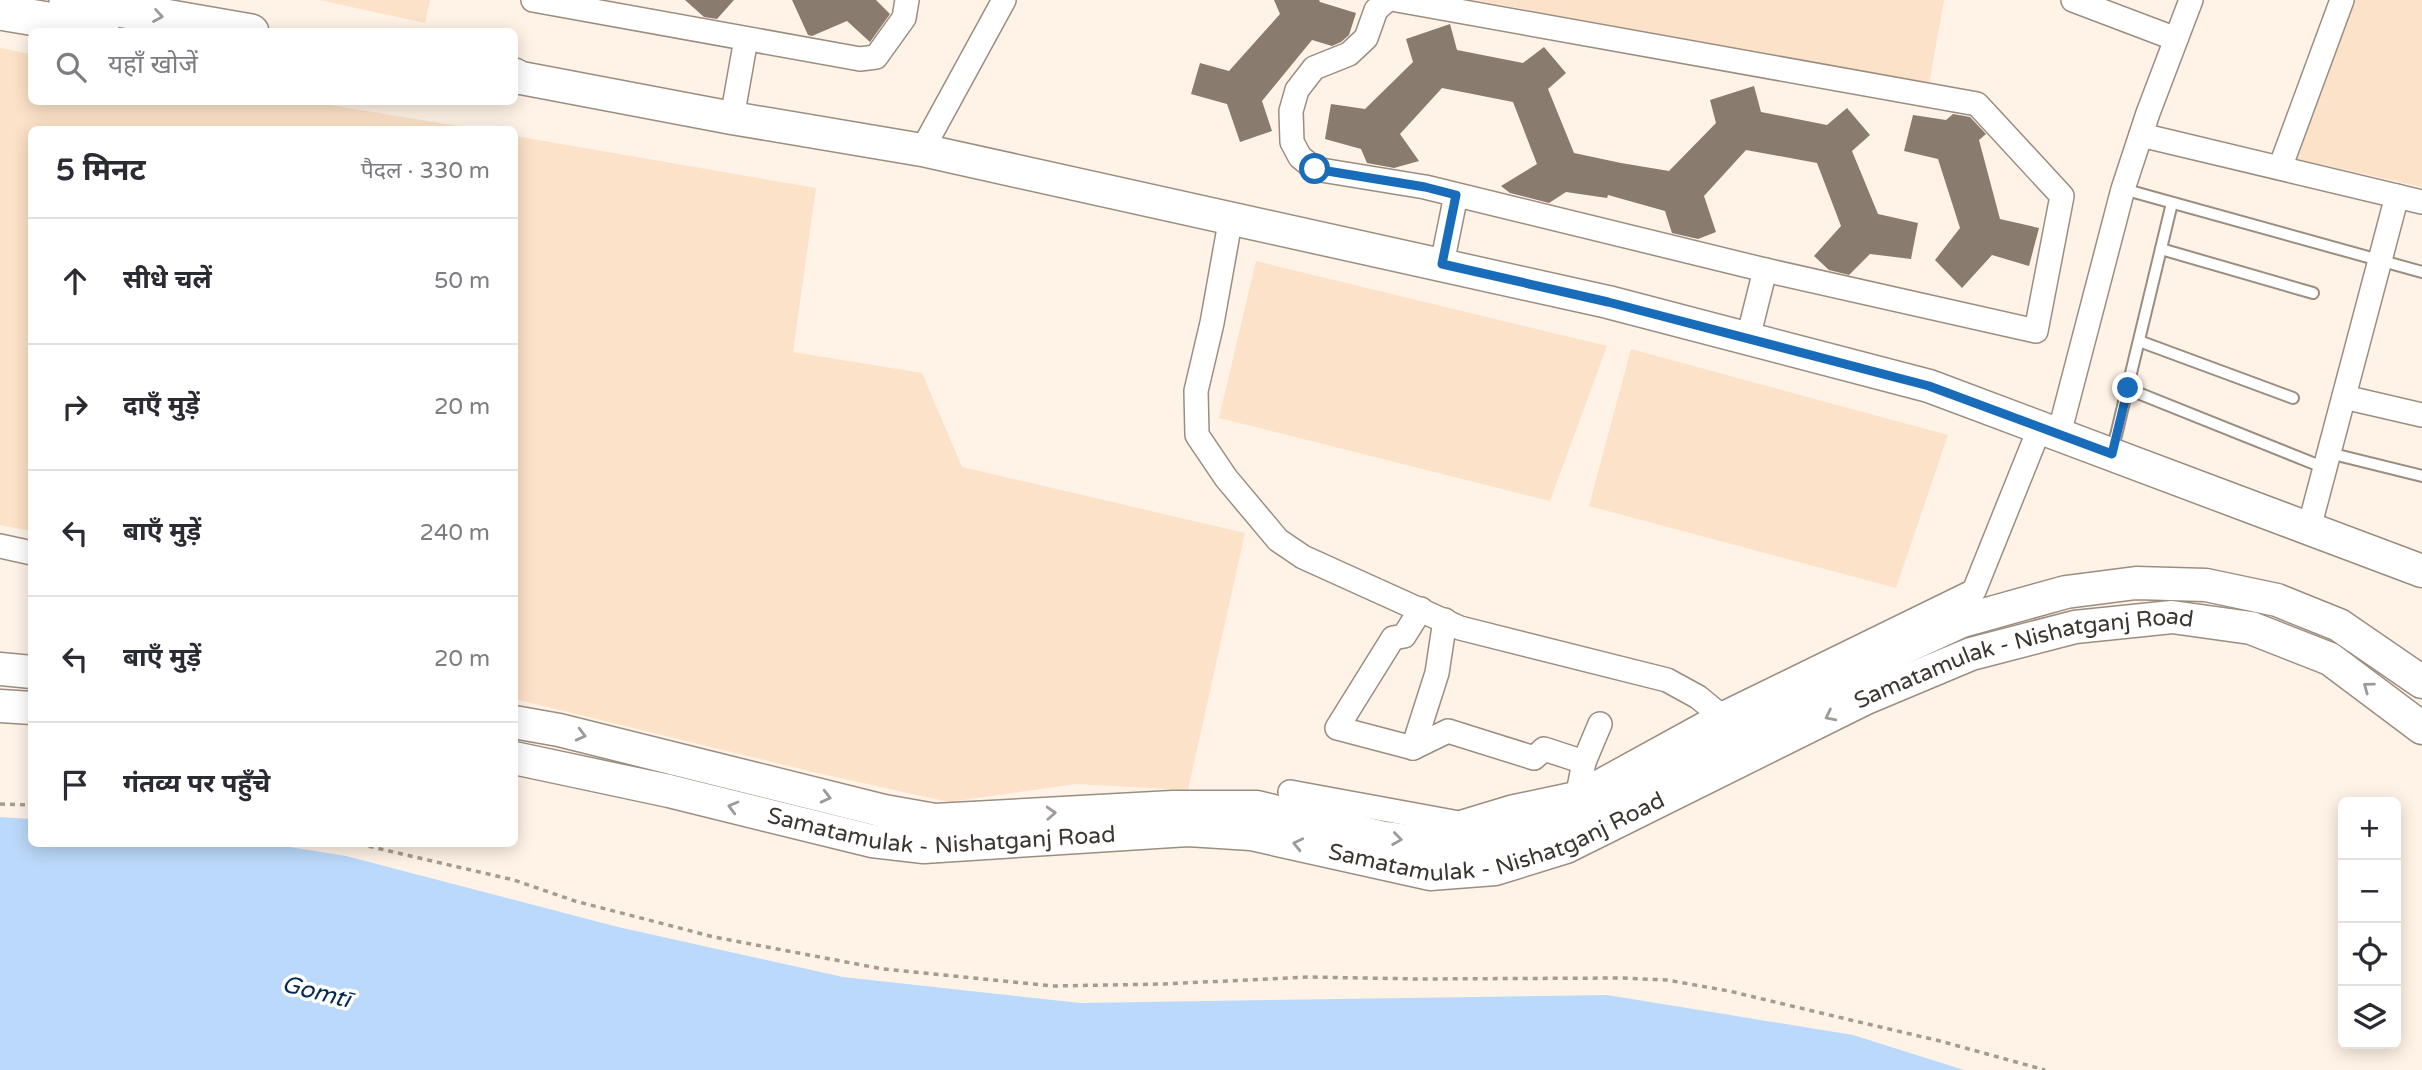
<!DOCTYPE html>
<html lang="hi">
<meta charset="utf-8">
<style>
body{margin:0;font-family:"Varela Round","Noto Sans Devanagari",sans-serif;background:#f7f7f7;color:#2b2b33}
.controls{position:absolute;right:21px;bottom:21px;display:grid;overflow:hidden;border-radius:10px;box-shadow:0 4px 18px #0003}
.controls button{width:63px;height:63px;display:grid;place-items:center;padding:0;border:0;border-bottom:2px solid #e1e1e2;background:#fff;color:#2b2b33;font:35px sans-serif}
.stop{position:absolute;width:21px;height:21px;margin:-16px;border:5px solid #186cba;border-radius:50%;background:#fff}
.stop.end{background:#186cba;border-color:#fff;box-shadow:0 2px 7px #0008}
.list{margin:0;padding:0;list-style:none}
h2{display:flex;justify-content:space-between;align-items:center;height:91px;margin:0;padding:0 28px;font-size:30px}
h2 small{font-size:23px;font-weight:400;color:#7c7c81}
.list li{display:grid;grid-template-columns:46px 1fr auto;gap:21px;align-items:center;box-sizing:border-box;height:126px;padding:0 28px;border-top:2px solid #e1e1e2}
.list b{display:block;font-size:26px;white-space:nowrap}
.list em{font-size:23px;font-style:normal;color:#7c7c81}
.icon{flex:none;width:38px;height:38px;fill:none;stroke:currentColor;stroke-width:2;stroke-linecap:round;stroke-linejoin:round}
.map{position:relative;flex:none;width:2422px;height:1070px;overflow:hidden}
.search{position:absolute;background:#fff;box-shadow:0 4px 18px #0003;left:28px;top:28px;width:490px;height:77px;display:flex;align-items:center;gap:18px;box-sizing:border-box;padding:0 24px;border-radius:10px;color:#7c7c81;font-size:26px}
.panel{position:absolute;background:#fff;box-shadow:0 4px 18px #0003;left:28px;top:126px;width:490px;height:721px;border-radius:10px}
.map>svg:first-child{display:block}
</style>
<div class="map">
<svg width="2422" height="1070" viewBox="0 0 2422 1070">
<rect width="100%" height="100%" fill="#fff2e6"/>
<g fill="#fce2c8">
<polygon points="319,0 430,0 425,23"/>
<polygon points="1474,0 1944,0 1929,84"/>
<polygon points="2355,0 2422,0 2422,187 2297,159"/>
<polygon points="0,48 31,54 32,102 312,102 476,129 32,130 31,531 0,525"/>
<polygon points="515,136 816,188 793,352 922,373 962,467 1245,533 1188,790 1076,784 949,802 813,772 515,699"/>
<polygon points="1256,261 1607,346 1550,501 1219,418"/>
<polygon points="1631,349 1948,435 1896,588 1589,506"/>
</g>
<polygon fill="#bbd9fb" points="0,817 31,819 32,844 271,844 346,856 618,927 843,977 1080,1003 1607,995 1853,1035 1964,1070 0,1070"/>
<g fill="#897b6e">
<polygon points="685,0 734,0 717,19 704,17"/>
<polygon points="792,0 876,0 890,14 870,42 847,21 812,36 808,35"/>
<polygon points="1274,0 1319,0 1320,2 1356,13 1349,35 1341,42 1332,46 1312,40 1262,101 1272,131 1240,142 1227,104 1191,94 1200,63 1229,71 1280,14"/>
<polygon points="1450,24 1457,50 1523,63 1544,47 1566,73 1548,89 1574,153 1621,163 1669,171 1716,123 1710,100 1754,86 1761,112 1827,125 1847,108 1870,135 1852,151 1878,214 1918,223 1911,259 1870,254 1849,275 1829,270 1814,256 1841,226 1817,163 1746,150 1704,196 1716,232 1698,239 1672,233 1665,211 1608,195 1607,198 1566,192 1549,203 1510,193 1501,186 1537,164 1513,102 1442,88 1400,134 1419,161 1394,168 1367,163 1361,149 1325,139 1331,104 1365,109 1413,62 1406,39"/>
<polygon points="1953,114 1970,117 1986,134 1979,140 2000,219 2039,228 2029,266 1992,255 1962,288 1935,260 1960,228 1938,159 1904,151 1913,115 1946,120"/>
</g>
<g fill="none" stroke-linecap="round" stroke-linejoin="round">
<defs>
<g id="lane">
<polyline points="2123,189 2422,272"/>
<polyline points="2161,249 2313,293"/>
<polyline points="2139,341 2293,398"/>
<polyline points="2128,389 2325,468"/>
<polyline points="2112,452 2172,203"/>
<polyline points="2329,453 2422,476"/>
</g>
<g id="street">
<polyline points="533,0 860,59 876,57 904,18 907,0"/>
<polyline points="1387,0 1376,10 1366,38 1349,54 1314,68 1297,90 1291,111 1292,142 1300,157 1315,169 1425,187 1765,270"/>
<polyline points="1397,0 1977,104 2062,196 2036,331 1765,270 1748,338"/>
<polyline points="2073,0 2176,39"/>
<polyline points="732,118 746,39"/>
<polyline points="2141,135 2422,202"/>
<polyline points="922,150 1004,0"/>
<polyline points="2280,168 2342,0"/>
<polyline points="1231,217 1212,323 1196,391 1197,435 1226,478 1278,540 1303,557 1460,628 1667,680 1698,697 1720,715"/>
<polyline points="1442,264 1456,195"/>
<polyline points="2344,397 2422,415"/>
<polyline points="2059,434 2123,189 2148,113 2191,0"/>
<polyline points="2309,528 2397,196"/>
<polyline points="0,546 32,553"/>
<polyline points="1421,609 1404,636 1393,638 1337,728 1413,748 1448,731 1534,758 1544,749 1584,762 1578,793"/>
<polyline points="1413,748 1437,673 1445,620"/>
<polyline points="1584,762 1600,724"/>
<polyline points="1290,792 1459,823 1512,807 1578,793 1720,715 1974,591 2040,427"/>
</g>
<g id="secondary">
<polyline points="516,77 732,118 922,150 1608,302 1929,386 2422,571"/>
<polyline points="0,669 32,672"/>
<polyline points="0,706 32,708"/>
<polyline points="514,722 559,730 884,811 935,820 1173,807 1257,807 1384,838 1449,846 1490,840 1546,825 1640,785 1728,735 1834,680 1962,621 2066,592 2136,583 2206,585 2277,600 2339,625 2422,682"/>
<path id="s1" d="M514,758L669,791L872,841L924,847L1188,830L1251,834L1430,874L1495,869L1566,847L1866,698L1971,654L2075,627L2172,617L2251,628L2330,659L2422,728"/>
</g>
<g id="primary">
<polyline points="67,0 251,32"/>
<polyline points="0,12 101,29"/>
<polyline points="514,76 514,77"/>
</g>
</defs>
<use href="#lane" stroke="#9b8d80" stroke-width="14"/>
<use href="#street" stroke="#9b8d80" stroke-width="26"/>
<use href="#secondary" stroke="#9b8d80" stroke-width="35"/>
<use href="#primary" stroke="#9b8d80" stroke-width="38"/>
<g stroke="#a49b91" stroke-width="3.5" stroke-dasharray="5 5" stroke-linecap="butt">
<polyline points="0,804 32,805"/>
<polyline points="359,844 514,880 575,901 714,937 883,969 1052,986 1164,984 1308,977 1419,979 1620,978 1667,980 1729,991 1821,1013 1940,1041 2045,1070"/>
</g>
<use href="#lane" stroke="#fff" stroke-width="10"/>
<use href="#street" stroke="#fff" stroke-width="23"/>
<use href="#secondary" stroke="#fff" stroke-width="32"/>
<use href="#primary" stroke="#fff" stroke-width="35"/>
</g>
<defs><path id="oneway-chevron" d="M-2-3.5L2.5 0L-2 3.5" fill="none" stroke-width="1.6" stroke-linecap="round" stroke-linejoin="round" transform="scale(1.75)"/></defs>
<g stroke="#9e9a98">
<use href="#oneway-chevron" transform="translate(158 16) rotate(10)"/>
<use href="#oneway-chevron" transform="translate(2368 687) rotate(-144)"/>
<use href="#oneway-chevron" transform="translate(1830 716) rotate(154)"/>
<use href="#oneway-chevron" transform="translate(581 735) rotate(14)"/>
<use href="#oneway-chevron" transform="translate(826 797) rotate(14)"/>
<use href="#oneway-chevron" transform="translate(733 807) rotate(-165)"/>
<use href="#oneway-chevron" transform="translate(1051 813) rotate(-3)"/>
<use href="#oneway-chevron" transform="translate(1397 839) rotate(8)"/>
<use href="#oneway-chevron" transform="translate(1298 844) rotate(-167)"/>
</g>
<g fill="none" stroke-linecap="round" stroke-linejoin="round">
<polyline stroke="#186cba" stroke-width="9" points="1315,169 1425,187 1456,195 1442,264 1608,302 1929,386 2112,454 2128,388"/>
</g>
<g text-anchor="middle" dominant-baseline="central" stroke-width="7" stroke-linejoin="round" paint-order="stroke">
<g font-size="23" fill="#3c3630" stroke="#fff">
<text stroke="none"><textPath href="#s1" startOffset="1570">Samatamulak - Nishatganj Road</textPath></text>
<text stroke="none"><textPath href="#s1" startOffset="1003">Samatamulak - Nishatganj Road</textPath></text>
<text stroke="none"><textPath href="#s1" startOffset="436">Samatamulak - Nishatganj Road</textPath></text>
</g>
<g font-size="24" font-style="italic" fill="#002952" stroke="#fff">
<text transform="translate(316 992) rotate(14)">Gomtī</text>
</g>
</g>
</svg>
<div class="controls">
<button>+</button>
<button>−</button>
<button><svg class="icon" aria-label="locate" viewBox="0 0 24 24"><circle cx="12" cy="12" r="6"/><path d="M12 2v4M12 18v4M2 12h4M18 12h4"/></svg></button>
<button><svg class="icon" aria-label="layers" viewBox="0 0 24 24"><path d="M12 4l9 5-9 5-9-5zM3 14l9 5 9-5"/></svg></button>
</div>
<div class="stop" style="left:1315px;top:169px"></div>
<div class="stop end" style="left:2128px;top:388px"></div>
<div class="search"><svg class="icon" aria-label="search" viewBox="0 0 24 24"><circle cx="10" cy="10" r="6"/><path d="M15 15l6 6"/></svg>यहाँ खोजें</div>
<section class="panel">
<h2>5 मिनट<small>पैदल · 330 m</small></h2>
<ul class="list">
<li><svg class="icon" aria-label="ahead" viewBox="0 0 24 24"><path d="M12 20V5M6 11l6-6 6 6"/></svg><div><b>सीधे चलें</b></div><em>50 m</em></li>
<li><svg class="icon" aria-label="right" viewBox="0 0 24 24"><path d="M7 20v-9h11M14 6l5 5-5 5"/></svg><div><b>दाएँ मुड़ें</b></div><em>20 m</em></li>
<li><svg class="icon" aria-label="left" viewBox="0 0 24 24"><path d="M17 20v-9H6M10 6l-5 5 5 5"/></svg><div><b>बाएँ मुड़ें</b></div><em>240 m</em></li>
<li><svg class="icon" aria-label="left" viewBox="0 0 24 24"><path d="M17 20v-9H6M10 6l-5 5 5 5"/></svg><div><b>बाएँ मुड़ें</b></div><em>20 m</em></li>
<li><svg class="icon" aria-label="arrive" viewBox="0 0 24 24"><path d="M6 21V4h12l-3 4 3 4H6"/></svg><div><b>गंतव्य पर पहुँचे</b></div></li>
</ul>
</section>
</div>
